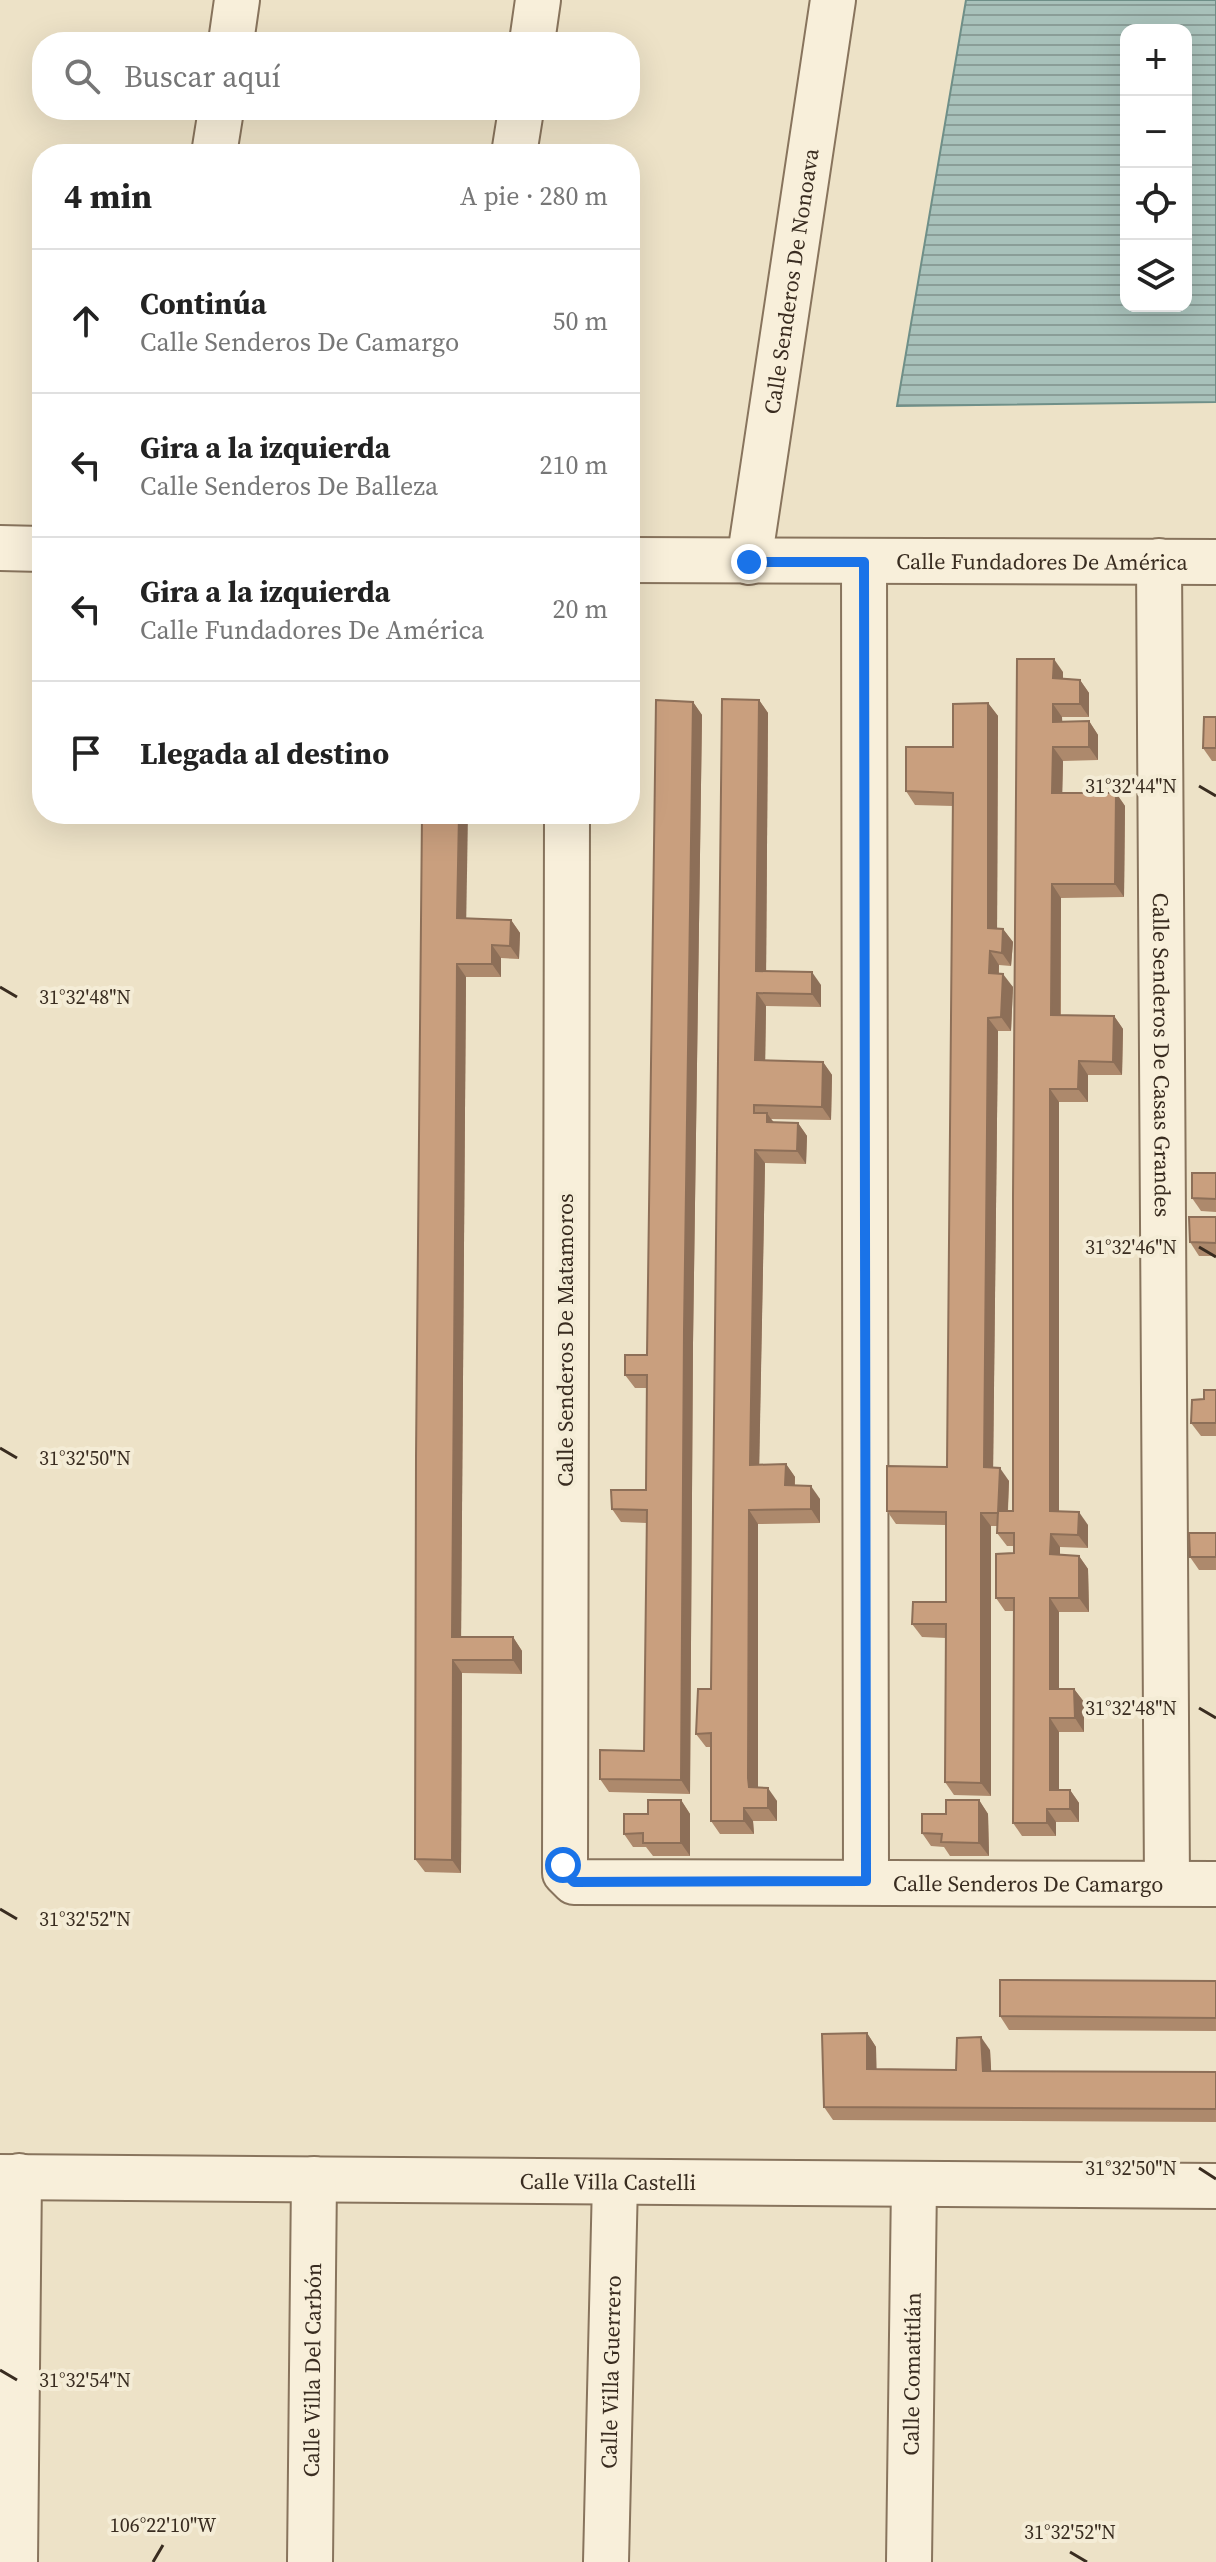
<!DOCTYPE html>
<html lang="es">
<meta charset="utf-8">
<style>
body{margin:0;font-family:"Source Serif 4",serif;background:#f2f2f2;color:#222}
.controls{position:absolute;right:24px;top:24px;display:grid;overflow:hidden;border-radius:16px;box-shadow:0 8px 32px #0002}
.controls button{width:72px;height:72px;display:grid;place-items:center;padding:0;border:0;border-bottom:2px solid #e0e0e0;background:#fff;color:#222;font:40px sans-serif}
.stop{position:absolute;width:24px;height:24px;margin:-18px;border:6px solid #1a73e8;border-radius:50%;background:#fff}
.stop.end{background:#1a73e8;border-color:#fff;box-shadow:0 2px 8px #0008}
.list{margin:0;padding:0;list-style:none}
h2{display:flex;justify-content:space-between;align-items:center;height:104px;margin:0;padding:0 32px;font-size:34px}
h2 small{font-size:26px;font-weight:400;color:#767676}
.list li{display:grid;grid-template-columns:52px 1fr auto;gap:24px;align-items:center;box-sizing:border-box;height:144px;padding:0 32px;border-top:2px solid #e0e0e0}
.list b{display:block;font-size:30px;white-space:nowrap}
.list p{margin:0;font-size:26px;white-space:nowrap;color:#767676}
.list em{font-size:26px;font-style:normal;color:#767676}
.icon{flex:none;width:44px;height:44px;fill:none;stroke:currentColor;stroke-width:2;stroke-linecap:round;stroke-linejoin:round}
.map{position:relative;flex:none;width:1216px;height:2562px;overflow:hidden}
.search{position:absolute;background:#fff;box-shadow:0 8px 32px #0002;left:32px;top:32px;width:608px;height:88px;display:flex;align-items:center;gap:20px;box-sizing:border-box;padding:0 28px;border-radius:32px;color:#767676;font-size:30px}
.panel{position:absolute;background:#fff;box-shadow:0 8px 32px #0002;left:32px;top:144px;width:608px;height:680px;border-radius:32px}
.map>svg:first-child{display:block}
</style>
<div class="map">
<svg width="1216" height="2562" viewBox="0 0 1216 2562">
<defs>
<pattern id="water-rules" width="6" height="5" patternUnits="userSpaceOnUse" patternTransform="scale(2)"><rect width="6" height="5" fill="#a8c1ba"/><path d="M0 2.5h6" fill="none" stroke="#8a9d97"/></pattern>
</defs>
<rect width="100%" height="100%" fill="#ede2c7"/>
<path fill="url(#water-rules)" stroke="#6f8f88" stroke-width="2" fill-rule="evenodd" d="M966,0H1216V402L897,406ZM1126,30H1186V306H1126Z"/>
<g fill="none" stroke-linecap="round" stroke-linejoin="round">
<defs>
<g id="minor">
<polyline points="231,42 237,0"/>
<polyline points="532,42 538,0"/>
<polyline points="214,154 221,110"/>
<polyline points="514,154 521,110"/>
<polyline points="0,548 42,549"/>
<path id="s1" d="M630,560L1216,562"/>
<path id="s2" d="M1159,561L1167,1883"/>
<path id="s3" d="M749,562L833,0"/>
<polyline points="864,562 866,1881"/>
<path id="s4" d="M567,814L565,1873L574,1882L1216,1884"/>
<path id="s5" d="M0,2177L1216,2186"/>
<polyline points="15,2562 19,2176"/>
<path id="s6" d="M310,2562L314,2179"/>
<path id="s7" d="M606,2562L615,2182"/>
<path id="s8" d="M909,2562L914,2184"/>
</g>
</defs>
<use href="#minor" stroke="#88745d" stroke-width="48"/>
<use href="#minor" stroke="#f8efda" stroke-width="44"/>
</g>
<g fill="#ad896c">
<polygon points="1017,659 1063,672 1063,678 1080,680 1089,693 1089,717 1062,717 1062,722 1089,721 1098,735 1098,760 1063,761 1062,793 1116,793 1125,806 1124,897 1061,898 1061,1015 1114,1016 1123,1029 1122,1075 1088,1075 1088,1102 1059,1102 1059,1511 1088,1525 1088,1548 1060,1547 1060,1555 1079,1556 1088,1569 1089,1612 1059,1612 1059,1689 1074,1689 1084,1702 1084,1732 1059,1732 1059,1790 1070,1790 1079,1803 1079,1822 1056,1822 1056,1836 1022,1836 1013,1823 1014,1611 1005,1611 996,1598 1014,1553 1014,1546 1007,1546 997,1533 998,1526 991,1526 991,1796 954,1795 945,1782 946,1638 922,1637 912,1624 946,1602 946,1525 896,1524 887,1511 947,1467 953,806 915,805 906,791 953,747 988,703 998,716 997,929 1003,929 1013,942 1011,966 999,965 999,974 1013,987 1011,1031 998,1031 993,1467 1009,1481 1008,1511 1013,1511"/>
<polygon points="759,700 768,713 766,971 821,985 821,1007 766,1006 765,1061 823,1062 832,1075 831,1120 771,1119 774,1122 798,1123 807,1136 806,1164 765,1163 759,1465 786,1464 795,1477 795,1485 820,1499 820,1523 758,1524 758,1788 777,1801 777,1821 753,1821 754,1834 720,1834 711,1821 711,1747 706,1747 696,1734 711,1689"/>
<polygon points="693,702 702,715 693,1343 690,1794 609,1792 600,1779 644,1751 647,1523 621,1522 612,1509 646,1490 647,1388 635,1388 625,1375 647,1355"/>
<polygon points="1216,717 1216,761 1212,761 1203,748"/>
<polygon points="422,814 466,919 511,920 520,933 519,959 501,958 501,977 466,977 461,1637 513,1637 522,1651 522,1674 462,1673 461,1873 425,1872 415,1859"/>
<polygon points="1216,1173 1216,1212 1201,1211 1192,1198"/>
<polygon points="1216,1217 1216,1256 1199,1256 1190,1242"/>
<polygon points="1216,1390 1216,1436 1201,1436 1191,1423 1204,1399"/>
<polygon points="1216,1533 1216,1570 1199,1570 1190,1557"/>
<polygon points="681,1800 690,1814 690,1856 653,1856 646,1847 633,1847 624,1834 648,1814"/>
<polygon points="979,1800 988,1814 989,1856 950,1856 944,1847 931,1846 922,1833 946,1814"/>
<polygon points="1216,1981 1216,2031 1009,2030 1000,2016"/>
<polygon points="867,2033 876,2047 876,2069 956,2070 990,2050 991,2071 1216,2072 1216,2122 833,2120 824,2107"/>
</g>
<g fill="#8d6f58">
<polygon points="1054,659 1063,672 1063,691 1053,678"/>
<polygon points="1080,680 1089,693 1089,717 1080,704"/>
<polygon points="759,700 768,713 766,984 756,971"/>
<polygon points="693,702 702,715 693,1343 690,1794 681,1780 684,1330"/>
<polygon points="988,703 998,716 997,941 988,928"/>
<polygon points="1053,704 1062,717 1063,735 1053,722"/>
<polygon points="1089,721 1098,735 1098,760 1089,747"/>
<polygon points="1053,747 1063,761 1062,806 1052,793"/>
<polygon points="1116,793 1125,806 1124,897 1115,884"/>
<polygon points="459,814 468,814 466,932 457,918"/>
<polygon points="1052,884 1061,898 1060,1028 1051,1015"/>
<polygon points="511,920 520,933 519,959 510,946"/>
<polygon points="1003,929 1013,942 1011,966 1002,953"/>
<polygon points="492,945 501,958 501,977 492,964"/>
<polygon points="990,951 999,965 998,986 989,973"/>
<polygon points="457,964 466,977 461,1650 452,1637"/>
<polygon points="812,972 821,985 821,1007 812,994"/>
<polygon points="1003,974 1013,987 1011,1031 1001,1017"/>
<polygon points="757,993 766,1006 765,1074 755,1060"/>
<polygon points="1114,1016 1123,1029 1122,1075 1113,1062"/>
<polygon points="988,1018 998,1031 993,1480 984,1467"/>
<polygon points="1079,1061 1088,1075 1088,1102 1078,1089"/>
<polygon points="823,1062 832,1075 831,1120 822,1107"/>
<polygon points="1050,1089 1059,1102 1059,1524 1050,1511"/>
<polygon points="767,1113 776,1126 767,1122"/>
<polygon points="798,1123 807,1136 806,1164 797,1151"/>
<polygon points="755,1150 765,1163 759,1478 750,1465"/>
<polygon points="786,1464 795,1477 794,1498 785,1485"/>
<polygon points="1000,1468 1009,1481 1007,1526 998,1513"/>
<polygon points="811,1486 820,1499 820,1523 811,1509"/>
<polygon points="749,1510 758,1524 758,1791 749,1787 748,1778"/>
<polygon points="1079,1512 1088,1525 1088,1548 1078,1535"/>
<polygon points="981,1513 991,1526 991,1796 981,1783"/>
<polygon points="1051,1534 1060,1547 1060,1568 1050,1554"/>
<polygon points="1079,1556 1088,1569 1089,1612 1079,1598"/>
<polygon points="1050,1598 1059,1612 1059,1702 1050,1689"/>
<polygon points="513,1637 522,1651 522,1674 513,1660"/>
<polygon points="453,1660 462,1673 461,1873 452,1860"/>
<polygon points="1074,1689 1084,1702 1084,1732 1075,1718"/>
<polygon points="1050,1718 1059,1732 1059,1803 1050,1790"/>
<polygon points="768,1788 777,1801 777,1821 768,1808"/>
<polygon points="1070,1790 1079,1803 1079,1822 1070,1809"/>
<polygon points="681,1800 690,1814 690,1856 681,1843"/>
<polygon points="979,1800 988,1814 989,1856 979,1843"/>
<polygon points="744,1808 753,1821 754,1834 744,1821"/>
<polygon points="1047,1809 1056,1822 1056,1836 1047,1823"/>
<polygon points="867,2033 876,2047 877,2083 867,2069"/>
<polygon points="981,2037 990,2050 992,2085 983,2071"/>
</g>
<g fill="#c99f7e" stroke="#8d6f58" stroke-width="2">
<polygon points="1017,659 1054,659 1053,678 1080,680 1080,704 1053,704 1053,722 1089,721 1089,747 1053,747 1052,793 1116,793 1115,884 1052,884 1051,1015 1114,1016 1113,1062 1079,1061 1078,1089 1050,1089 1050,1511 1079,1512 1078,1535 1051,1534 1050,1554 1079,1556 1079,1598 1050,1598 1050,1689 1074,1689 1075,1718 1050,1718 1050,1790 1070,1790 1070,1809 1047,1809 1047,1823 1013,1823 1014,1598 996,1598 996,1554 1014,1553 1014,1533 997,1533 998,1511 1013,1511 1013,1196"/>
<polygon points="722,699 759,700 756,971 812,972 812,994 757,993 755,1060 823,1062 822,1107 754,1105 754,1113 767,1113 767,1122 798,1123 797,1151 755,1150 750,1465 786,1464 785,1485 811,1486 811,1509 749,1510 748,1778 749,1787 768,1788 768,1808 744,1808 744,1821 711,1821 711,1733 696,1734 698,1689 711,1689"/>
<polygon points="656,700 693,702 684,1330 681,1780 600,1779 600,1750 644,1751 647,1510 612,1509 611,1490 646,1490 647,1375 625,1375 625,1355 647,1355"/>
<polygon points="988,703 988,928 1003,929 1002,953 990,951 989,973 1003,974 1001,1017 988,1018 984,1467 1000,1468 998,1513 981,1513 981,1783 945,1782 946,1624 912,1624 913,1602 946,1602 946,1512 887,1511 887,1466 947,1467 953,793 906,791 906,747 953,747 953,704"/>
<polygon points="1204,717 1216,717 1216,748 1203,748"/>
<polygon points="422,814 459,814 457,918 511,920 510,946 492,945 492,964 457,964 452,1637 513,1637 513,1660 453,1660 452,1860 415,1859 416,1457"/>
<polygon points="1192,1173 1216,1173 1216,1199 1192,1198"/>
<polygon points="1189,1217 1216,1217 1216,1243 1190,1242"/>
<polygon points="1204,1390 1216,1390 1216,1423 1191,1423 1192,1400 1204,1399"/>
<polygon points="1189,1533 1216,1533 1216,1557 1190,1557"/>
<polygon points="648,1800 681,1800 681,1843 643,1843 643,1833 624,1834 624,1814 648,1814"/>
<polygon points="946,1800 979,1800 979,1843 941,1842 942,1834 922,1833 922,1814 946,1814"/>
<polygon points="1000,1980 1216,1981 1216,2018 1000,2016"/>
<polygon points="867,2033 867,2069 956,2070 957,2038 981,2037 983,2071 1216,2072 1216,2109 824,2107 822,2034"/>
</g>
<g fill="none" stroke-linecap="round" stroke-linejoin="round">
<polyline stroke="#1a73e8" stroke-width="10" points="563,1865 565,1873 574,1882 866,1881 864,562 749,562"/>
</g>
<path fill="none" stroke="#392c20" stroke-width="3" d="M1199,786L1216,796M0,987L17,997M1199,1247L1216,1257M0,1448L17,1458M1199,1708L1216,1718M0,1909L17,1919M1199,2168L1216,2179M0,2370L17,2380M1070,2552L1087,2562M153,2562L163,2545"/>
<g text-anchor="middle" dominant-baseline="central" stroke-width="8" stroke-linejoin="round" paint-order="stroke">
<g font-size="22" fill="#392c20" stroke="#f4ecd6">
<text stroke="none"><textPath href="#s3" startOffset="284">Calle Senderos De Nonoava</textPath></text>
<text stroke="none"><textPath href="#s1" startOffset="412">Calle Fundadores De América</textPath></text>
<text stroke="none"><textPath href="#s2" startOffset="494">Calle Senderos De Casas Grandes</textPath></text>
<text transform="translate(565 1340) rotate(-90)">Calle Senderos De Matamoros</text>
<text stroke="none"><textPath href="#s4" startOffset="1526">Calle Senderos De Camargo</textPath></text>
<text stroke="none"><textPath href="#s5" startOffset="608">Calle Villa Castelli</textPath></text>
<text stroke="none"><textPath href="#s6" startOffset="192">Calle Villa Del Carbón</textPath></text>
<text stroke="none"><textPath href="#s7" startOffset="190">Calle Villa Guerrero</textPath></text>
<text stroke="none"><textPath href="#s8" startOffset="188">Calle Comatitlán</textPath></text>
</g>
</g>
<g font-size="20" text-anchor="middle" fill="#392c20" stroke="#f4ecd6" stroke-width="8" stroke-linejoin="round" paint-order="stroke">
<text x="1131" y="793">31°32'44"N</text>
<text x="85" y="1004">31°32'48"N</text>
<text x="1131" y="1254">31°32'46"N</text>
<text x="85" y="1465">31°32'50"N</text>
<text x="1131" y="1715">31°32'48"N</text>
<text x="85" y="1926">31°32'52"N</text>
<text x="1131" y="2175">31°32'50"N</text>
<text x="85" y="2387">31°32'54"N</text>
<text x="163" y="2532">106°22'10"W</text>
<text x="1070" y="2539">31°32'52"N</text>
</g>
</svg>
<div class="controls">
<button>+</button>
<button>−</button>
<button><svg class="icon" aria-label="locate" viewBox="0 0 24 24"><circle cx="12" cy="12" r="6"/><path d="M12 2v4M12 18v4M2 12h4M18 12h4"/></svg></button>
<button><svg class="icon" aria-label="layers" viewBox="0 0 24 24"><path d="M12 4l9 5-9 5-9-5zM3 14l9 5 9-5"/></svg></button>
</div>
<div class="stop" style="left:563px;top:1865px"></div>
<div class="stop end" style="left:749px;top:562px"></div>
<div class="search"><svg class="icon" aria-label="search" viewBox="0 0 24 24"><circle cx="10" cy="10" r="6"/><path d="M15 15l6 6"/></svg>Buscar aquí</div>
<section class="panel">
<h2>4 min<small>A pie · 280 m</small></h2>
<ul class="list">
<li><svg class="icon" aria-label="ahead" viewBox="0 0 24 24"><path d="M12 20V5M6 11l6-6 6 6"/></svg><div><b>Continúa</b><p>Calle Senderos De Camargo</p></div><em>50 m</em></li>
<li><svg class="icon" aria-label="left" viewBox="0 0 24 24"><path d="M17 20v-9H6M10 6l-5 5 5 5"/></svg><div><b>Gira a la izquierda</b><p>Calle Senderos De Balleza</p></div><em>210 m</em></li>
<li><svg class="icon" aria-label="left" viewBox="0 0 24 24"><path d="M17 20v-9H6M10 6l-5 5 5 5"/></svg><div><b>Gira a la izquierda</b><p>Calle Fundadores De América</p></div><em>20 m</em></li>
<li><svg class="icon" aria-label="arrive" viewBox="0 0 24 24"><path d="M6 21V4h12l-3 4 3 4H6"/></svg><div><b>Llegada al destino</b></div></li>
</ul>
</section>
</div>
